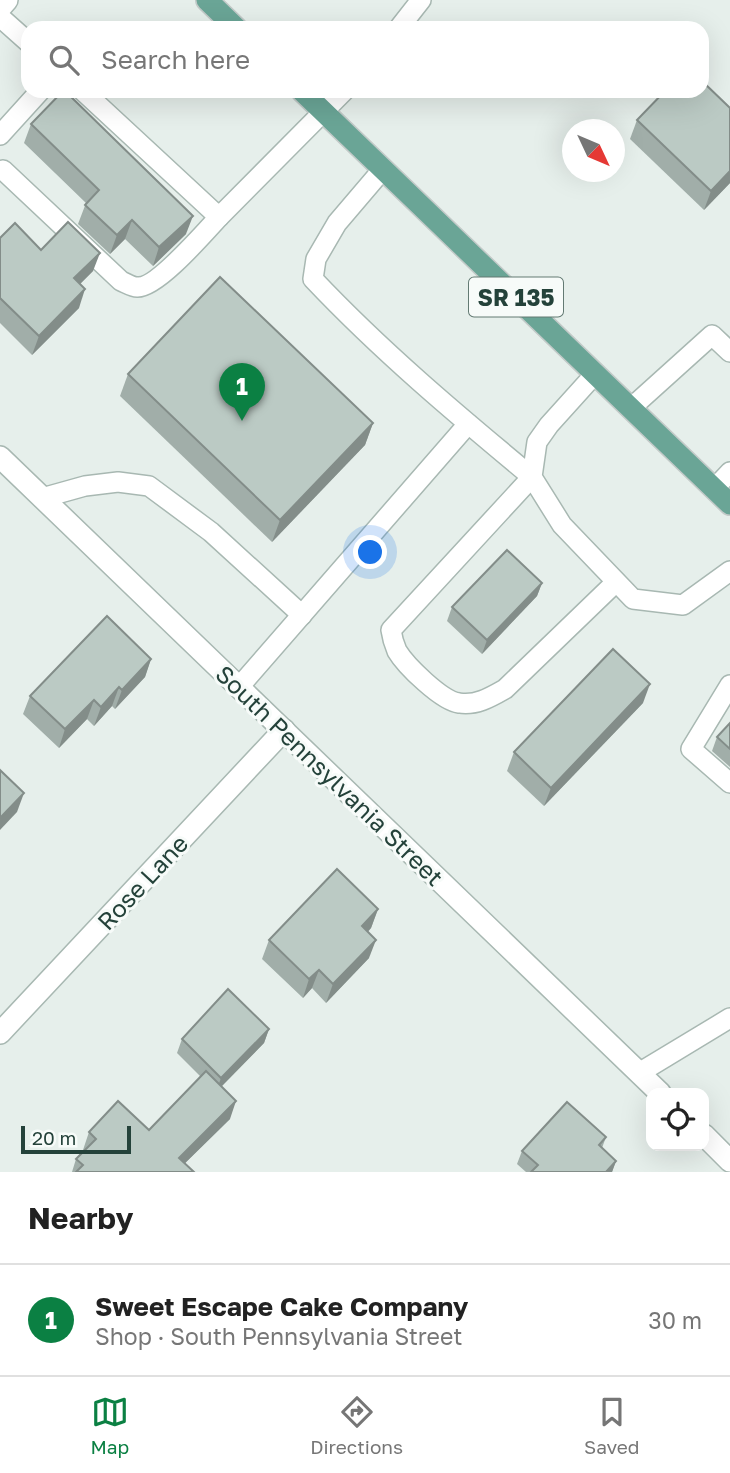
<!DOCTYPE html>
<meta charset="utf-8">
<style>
body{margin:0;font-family:"Golos Text",sans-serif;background:#f6f6f6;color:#222}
.controls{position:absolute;right:21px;bottom:21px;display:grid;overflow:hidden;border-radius:14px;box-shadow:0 7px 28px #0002}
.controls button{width:63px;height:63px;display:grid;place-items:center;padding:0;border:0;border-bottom:2px solid #e0e0e0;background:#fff;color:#222;font:35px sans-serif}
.compass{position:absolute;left:562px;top:119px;width:63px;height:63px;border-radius:50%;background:#fff;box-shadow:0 7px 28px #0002;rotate:134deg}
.scale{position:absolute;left:21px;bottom:18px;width:110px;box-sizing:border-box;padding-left:7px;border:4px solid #24423a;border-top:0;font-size:19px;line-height:24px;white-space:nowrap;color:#24423a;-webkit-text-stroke:5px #f7fbf9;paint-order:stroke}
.you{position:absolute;left:371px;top:553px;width:24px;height:24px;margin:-18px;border:5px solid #fff;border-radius:50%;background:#1a73e8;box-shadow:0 0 0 10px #1a73e833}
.badge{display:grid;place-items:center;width:46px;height:46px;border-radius:50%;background:#0b8043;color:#fff;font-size:23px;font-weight:700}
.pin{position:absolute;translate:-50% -58px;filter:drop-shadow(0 2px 4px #0008)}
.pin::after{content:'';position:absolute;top:37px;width:24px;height:21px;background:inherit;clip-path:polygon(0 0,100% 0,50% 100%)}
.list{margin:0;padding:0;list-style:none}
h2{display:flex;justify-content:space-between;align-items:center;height:91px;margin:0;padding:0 28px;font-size:30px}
h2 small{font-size:23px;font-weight:400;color:#767676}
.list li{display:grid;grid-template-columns:46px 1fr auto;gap:21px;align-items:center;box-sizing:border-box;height:112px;padding:0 28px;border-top:2px solid #e0e0e0}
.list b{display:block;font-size:26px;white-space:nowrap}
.list p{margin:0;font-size:23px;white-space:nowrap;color:#767676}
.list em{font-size:23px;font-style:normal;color:#767676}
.icon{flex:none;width:38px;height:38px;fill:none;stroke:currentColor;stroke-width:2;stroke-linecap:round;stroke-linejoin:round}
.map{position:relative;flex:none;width:730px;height:1172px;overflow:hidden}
.search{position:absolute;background:#fff;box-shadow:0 7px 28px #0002;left:21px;right:21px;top:21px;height:77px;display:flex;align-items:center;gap:18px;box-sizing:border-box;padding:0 24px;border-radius:21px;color:#767676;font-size:26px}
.sheet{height:203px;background:#fff}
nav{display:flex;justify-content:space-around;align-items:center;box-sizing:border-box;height:98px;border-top:2px solid #e0e0e0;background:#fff;font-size:19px;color:#767676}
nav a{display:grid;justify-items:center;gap:4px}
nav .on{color:#0b8043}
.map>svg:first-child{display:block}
</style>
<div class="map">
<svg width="730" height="1172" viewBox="0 0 730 1172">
<rect width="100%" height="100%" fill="#e6efeb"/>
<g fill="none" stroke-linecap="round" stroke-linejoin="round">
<defs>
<g id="lane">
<polyline points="0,17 28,42"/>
<polyline points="399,28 421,0"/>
<polyline points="83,91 219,217 344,91"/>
<polyline points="0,135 40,91"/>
<path d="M383,169L337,223L316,259L313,279C381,351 456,414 532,477L391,630C392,637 394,644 397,651C406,666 442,701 459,703C476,706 491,697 505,689L616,582"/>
<path d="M3,170L121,281C126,283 132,287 137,287C156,289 205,232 219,217"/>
<polyline points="595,374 549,425 537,442 532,477 562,525 633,599 683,605 730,571"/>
<polyline points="631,408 712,335 730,352"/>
<polyline points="714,489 730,472"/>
<polyline points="42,498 85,486 118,482 149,486 211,532 302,615"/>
<polyline points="730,685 691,749 730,783"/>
<polyline points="239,687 468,424"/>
<polyline points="639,1073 730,1018"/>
</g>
<g id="street">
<polyline points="0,8 7,0"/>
<polyline points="0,457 660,1093"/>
<polyline points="0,1033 284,730"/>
<polyline points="704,1135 730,1161"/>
</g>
<g id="primary">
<polyline points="207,0 236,28"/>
<polyline points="302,91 730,504"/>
</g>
</defs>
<use href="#lane" stroke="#a8b8b2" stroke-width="22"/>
<use href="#street" stroke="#a8b8b2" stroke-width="24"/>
<use href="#primary" stroke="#c2cac8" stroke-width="24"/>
<use href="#lane" stroke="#fff" stroke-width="19"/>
<use href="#street" stroke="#fff" stroke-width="21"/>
<use href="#primary" stroke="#6aa596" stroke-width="21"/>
</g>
<g fill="#a1aea9">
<polygon points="637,120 730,183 704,210 630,139"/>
<polygon points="31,124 186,234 153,266 125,239 110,254 78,224 86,203 24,143"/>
<polygon points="0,238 41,250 93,271 80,284 79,308 32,355 0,323"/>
<polygon points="128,374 373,423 365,445 272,542 120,396"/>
<polygon points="542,583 537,596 482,654 447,621 452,607"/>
<polygon points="151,659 145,677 115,709 112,706 94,726 87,719 59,748 23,714 30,696"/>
<polygon points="643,703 544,806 507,771 514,752"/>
<polygon points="730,723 730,767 712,751 717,737"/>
<polygon points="378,909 371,928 368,932 369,958 326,1003 312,988 303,998 262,959 269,940"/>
<polygon points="269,1029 264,1043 221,1087 230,1119 185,1163 194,1172 72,1172 76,1159 84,1151 83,1150 89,1132 149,1130 201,1077 177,1053 182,1039"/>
<polygon points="606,1137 602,1148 616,1161 612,1172 526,1172 517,1164 522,1151"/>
</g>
<g fill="#838d89">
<polygon points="730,171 730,183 704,210 711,191"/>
<polygon points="193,216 186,234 153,266 159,247"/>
<polygon points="132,220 125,239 110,254 117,235"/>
<polygon points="100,253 93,271 67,297 74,278"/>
<polygon points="85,289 79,308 32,355 39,336"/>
<polygon points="373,423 365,445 272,542 280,520"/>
<polygon points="542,583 537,596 482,654 487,640"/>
<polygon points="151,659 145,677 115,709 122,690"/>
<polygon points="650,684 643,703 544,806 551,788"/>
<polygon points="119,687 112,706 94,726 101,707"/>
<polygon points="94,700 87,719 59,748 65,729"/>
<polygon points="24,793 17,812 0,830 0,818"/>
<polygon points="378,909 371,928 355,945 362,926"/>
<polygon points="376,940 369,958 326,1003 333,984"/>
<polygon points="319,970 312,988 303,998 309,979"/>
<polygon points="269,1029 264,1043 216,1092 221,1078"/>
<polygon points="236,1101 230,1119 176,1172 179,1158"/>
<polygon points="616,1161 612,1172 606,1172"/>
</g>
<g fill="#bbcac4" stroke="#838d89" stroke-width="2">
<polygon points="702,81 730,108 730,171 711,191 637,120 665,91 702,91"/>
<polygon points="63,91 65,91 193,216 159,247 132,220 117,235 85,205 99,190 31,124"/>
<polygon points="68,222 100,253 74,278 85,289 39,336 0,298 0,238 15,223 41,250"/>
<polygon points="220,277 373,423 280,520 128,374"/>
<polygon points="507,550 542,583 487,640 452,607"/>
<polygon points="107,616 151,659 122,690 119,687 101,707 94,700 65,729 30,696"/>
<polygon points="613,649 650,684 551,788 514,752"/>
<polygon points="730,723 730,749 717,737"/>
<polygon points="0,770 24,793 0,818"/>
<polygon points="337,869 378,909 362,926 376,940 333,984 319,970 309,979 269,940"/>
<polygon points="228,989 269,1029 221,1078 182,1039"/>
<polygon points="206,1071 236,1101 179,1158 194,1172 76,1172 83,1165 76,1159 96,1139 89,1132 118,1101 149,1130"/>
<polygon points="567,1102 606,1137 599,1145 616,1161 606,1172 531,1172 538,1165 522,1151"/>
</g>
<g text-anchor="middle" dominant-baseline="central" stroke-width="6" stroke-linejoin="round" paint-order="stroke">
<rect fill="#f7fbf9" stroke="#637a73" stroke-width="2" x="469" y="277.5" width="94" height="39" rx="5"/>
<g font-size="23" font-weight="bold" fill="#24423a">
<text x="516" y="297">SR 135</text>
</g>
<g font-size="24" fill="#24423a" stroke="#f7fbf9">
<text transform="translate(330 775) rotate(44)">South Pennsylvania Street</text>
<text transform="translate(142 882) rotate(-47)">Rose Lane</text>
</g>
</g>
</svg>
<div class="controls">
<button><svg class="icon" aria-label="locate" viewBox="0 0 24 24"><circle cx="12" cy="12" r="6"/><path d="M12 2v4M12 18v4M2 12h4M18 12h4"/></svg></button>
</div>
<svg class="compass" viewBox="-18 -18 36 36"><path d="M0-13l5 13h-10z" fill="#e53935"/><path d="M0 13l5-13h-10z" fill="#767676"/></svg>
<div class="scale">20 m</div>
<div class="you"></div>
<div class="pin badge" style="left:242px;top:421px">1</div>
<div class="search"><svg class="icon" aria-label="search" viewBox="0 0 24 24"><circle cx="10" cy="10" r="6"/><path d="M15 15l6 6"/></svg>Search here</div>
</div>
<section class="sheet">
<h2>Nearby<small></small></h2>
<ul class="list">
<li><span class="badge">1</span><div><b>Sweet Escape Cake Company</b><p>Shop · South Pennsylvania Street</p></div><em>30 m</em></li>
</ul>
</section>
<nav>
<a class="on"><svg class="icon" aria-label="map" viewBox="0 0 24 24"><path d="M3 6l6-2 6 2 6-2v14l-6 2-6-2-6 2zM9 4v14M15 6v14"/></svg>Map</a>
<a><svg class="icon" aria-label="directions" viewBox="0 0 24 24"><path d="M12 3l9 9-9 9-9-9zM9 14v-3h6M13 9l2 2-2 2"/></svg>Directions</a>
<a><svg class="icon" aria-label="saved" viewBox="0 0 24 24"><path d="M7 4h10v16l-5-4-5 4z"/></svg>Saved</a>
</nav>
